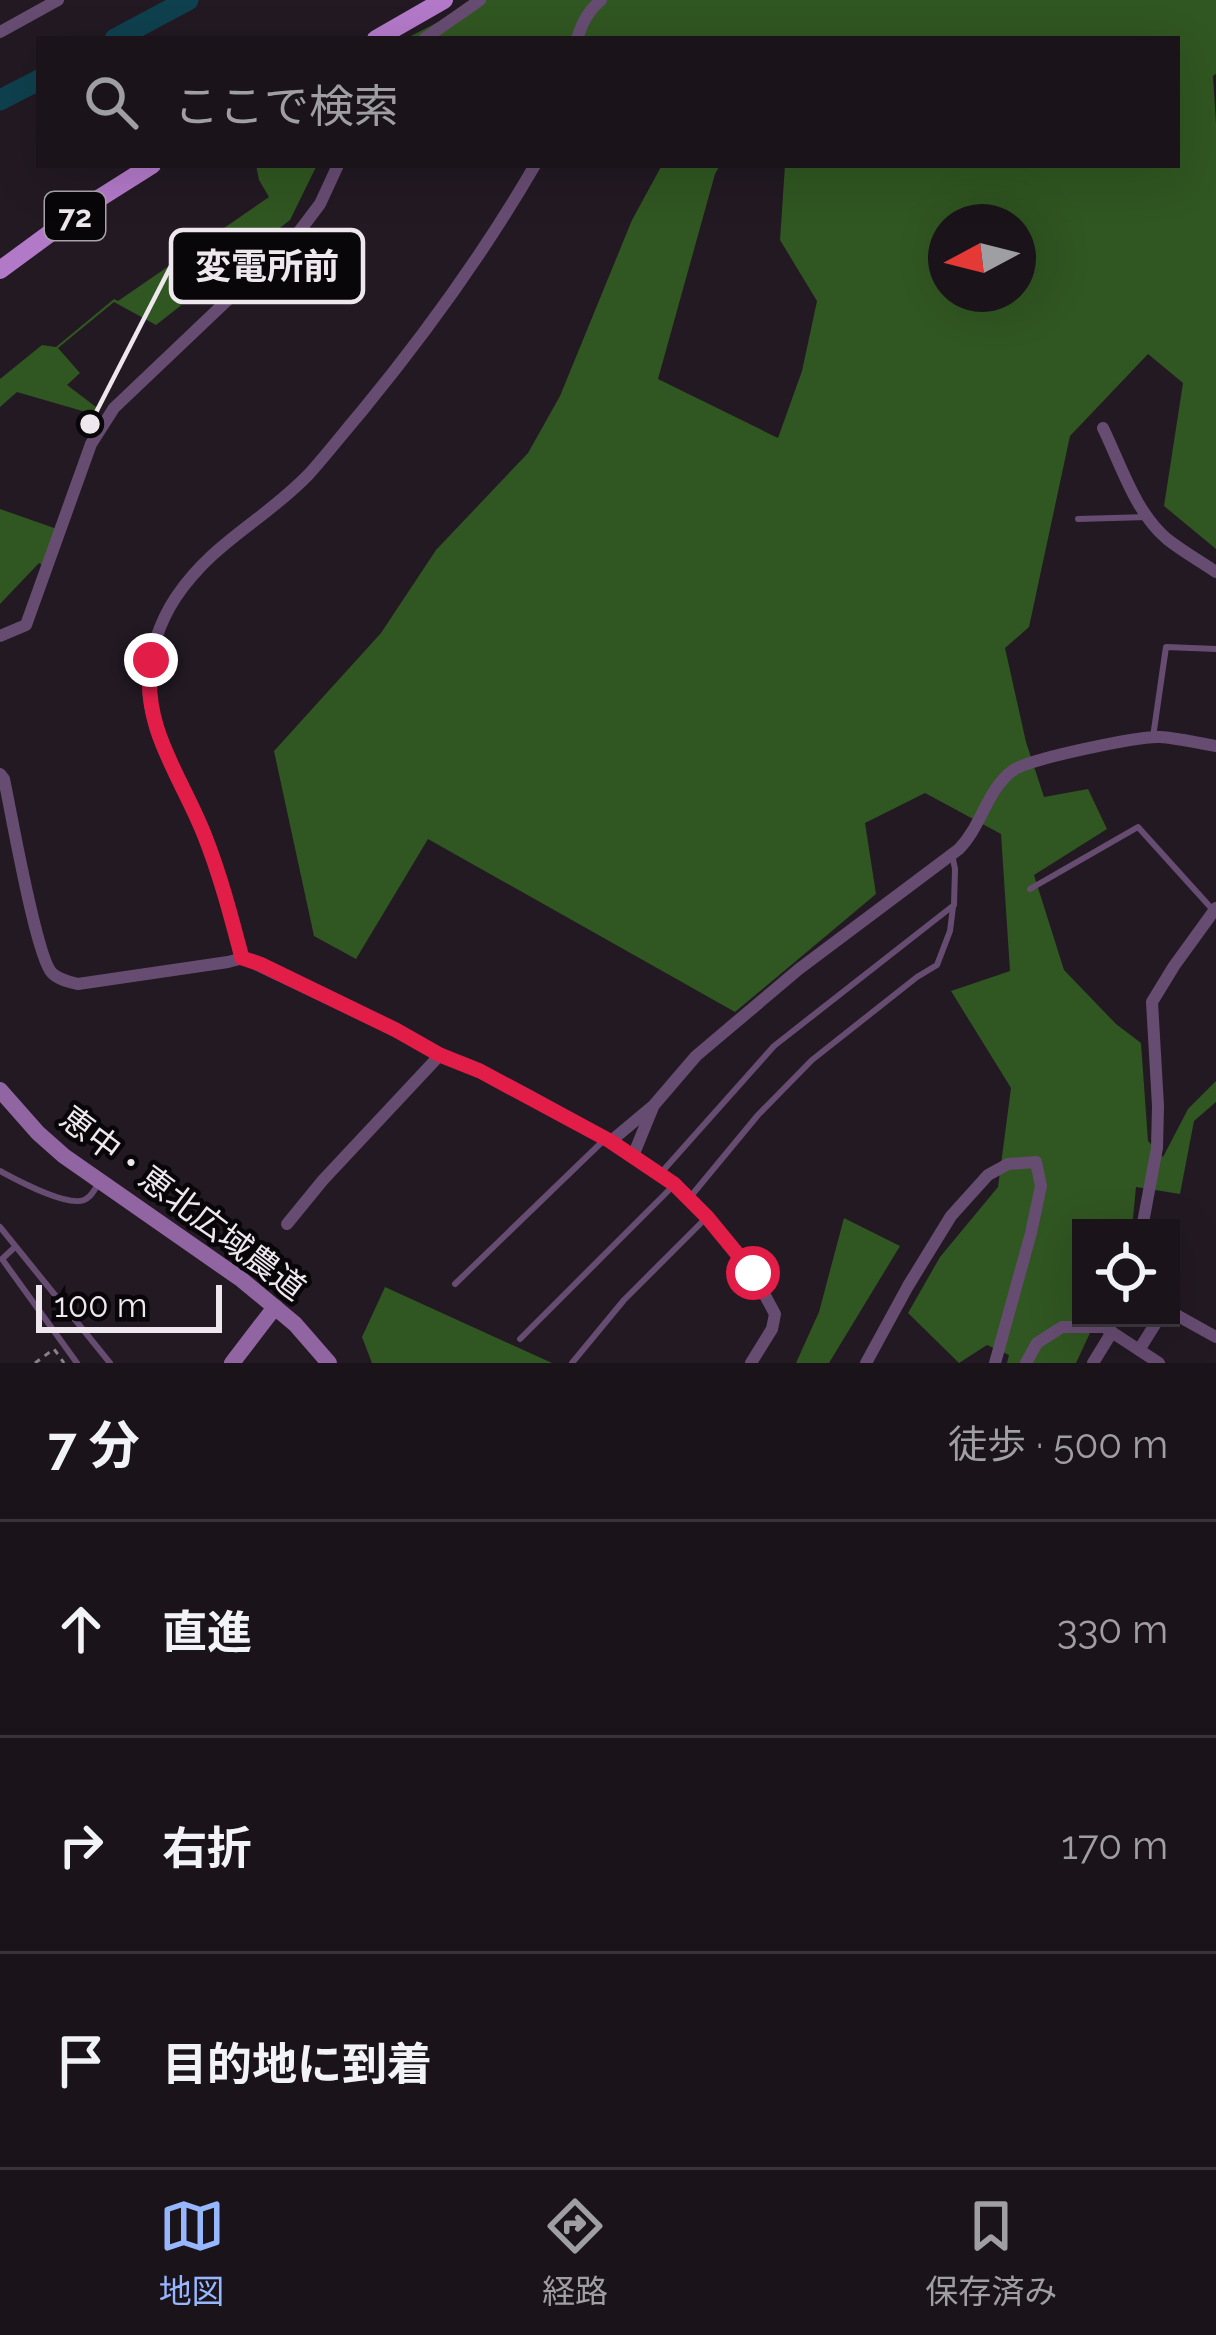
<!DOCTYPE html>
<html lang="ja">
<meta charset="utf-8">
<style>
body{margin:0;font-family:Raleway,"Noto Sans JP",sans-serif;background:#231c23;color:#f1f3f6}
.controls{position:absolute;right:36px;bottom:36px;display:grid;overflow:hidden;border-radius:0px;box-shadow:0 12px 48px #0002}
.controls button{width:108px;height:108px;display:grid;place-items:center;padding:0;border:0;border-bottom:3px solid #383239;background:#1a131a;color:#f1f3f6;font:60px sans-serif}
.compass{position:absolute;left:928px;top:204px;width:108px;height:108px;border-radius:50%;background:#1a131a;box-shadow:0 12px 48px #0002;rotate:263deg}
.scale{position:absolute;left:36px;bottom:30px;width:186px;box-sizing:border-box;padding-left:12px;border:6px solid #eee8ee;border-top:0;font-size:33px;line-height:42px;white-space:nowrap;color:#eee8ee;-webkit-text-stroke:9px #090609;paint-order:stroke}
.stop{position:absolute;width:36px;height:36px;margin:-27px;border:9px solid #e11d48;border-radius:50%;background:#fff}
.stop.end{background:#e11d48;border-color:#fff;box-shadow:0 3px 12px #0008}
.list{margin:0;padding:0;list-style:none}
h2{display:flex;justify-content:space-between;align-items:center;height:156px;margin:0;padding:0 48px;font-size:51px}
h2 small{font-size:39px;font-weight:400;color:#9f9ea2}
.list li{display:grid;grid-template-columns:78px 1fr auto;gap:36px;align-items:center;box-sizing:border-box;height:216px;padding:0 48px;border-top:3px solid #383239}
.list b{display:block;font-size:45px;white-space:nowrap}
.list em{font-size:39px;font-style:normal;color:#9f9ea2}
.icon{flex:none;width:66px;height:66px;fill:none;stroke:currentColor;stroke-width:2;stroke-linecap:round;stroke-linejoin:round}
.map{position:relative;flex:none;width:1216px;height:1363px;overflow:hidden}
.search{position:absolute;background:#1a131a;box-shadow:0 12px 48px #0002;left:36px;right:36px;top:36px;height:132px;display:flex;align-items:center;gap:30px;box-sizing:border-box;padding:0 42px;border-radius:0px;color:#9f9ea2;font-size:45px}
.sheet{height:804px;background:#1a131a}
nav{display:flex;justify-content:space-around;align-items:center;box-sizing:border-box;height:168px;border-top:3px solid #383239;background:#1a131a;font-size:33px;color:#9f9ea2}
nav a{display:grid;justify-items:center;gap:6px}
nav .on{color:#96b6fd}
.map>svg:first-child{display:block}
</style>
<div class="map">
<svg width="1216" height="1363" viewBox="0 0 1216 1363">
<rect width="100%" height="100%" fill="#221923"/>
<g fill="#305621" fill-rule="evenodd">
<path d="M481,0H1216V74L1213,76L1216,123V549L1164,506L1183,383L1148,354L1070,436L1029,627L1005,648L1026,742L1044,797L1088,789L1107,829L1034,875L1064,970L1116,1024L1141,1043L1148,1141L1163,1157L1188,1109L1216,1081V1102L1194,1121L1180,1194L1136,1187L1132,1228H1081V1318H1097L1076,1363H1007L1009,1355L987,1345L959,1363L908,1313L940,1257L998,1187L1011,1088L951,991L1010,971L1001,834L925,793L865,823L876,894L735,1012L428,839L356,959L314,936L274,751L381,633L436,550L528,453L560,396L632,220L662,165H720L715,174L658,379L778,438L802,371L817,301L780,240L785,165H1177V39H405ZM946,222H1018V294H946Z"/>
<polygon points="256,165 317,165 290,220 156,325 114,302 58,348 80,373 67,385 100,410 96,415 17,392 0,407 0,379 42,345 56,347 114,299 118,301 269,197 259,180"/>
<polygon points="0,509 57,529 44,566 39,563 0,604"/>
<polygon points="844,1218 900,1246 829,1363 796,1363 819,1312"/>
<polygon points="385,1287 552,1363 372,1363 362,1337"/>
</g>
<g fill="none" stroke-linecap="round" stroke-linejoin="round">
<g stroke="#0f404e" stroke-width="21">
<polyline points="115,39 188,0"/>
<polyline points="0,100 39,80"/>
</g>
<polyline stroke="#898189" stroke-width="3" stroke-dasharray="6 6" stroke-linecap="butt" points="35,1363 54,1349 64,1363"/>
<g stroke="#674c72" stroke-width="6">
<polyline points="1078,519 1147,517"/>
<polyline points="1153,737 1166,647 1216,649"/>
<polyline points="1030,889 1138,827 1213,910"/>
<path d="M0,1171C17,1180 66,1207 84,1200C91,1197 92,1193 97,1186"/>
<polyline points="660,1174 774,1046 954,905 955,869 952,854"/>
<polyline points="691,1196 758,1115 812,1060 917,977 937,965 950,931 953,907"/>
<polyline points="0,1227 110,1363"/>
<polyline points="15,1247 2,1259 77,1363"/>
<polyline points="455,1284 603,1141"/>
<polyline points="520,1339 674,1185"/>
<polyline points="572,1363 624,1300 707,1217"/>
</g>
<g stroke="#674c72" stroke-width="12">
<polyline points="0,32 58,0"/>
<polyline points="424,39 480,0"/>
<path d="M577,39C582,23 588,11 601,0"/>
<path d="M1103,428C1121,465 1135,512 1167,539C1182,551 1200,561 1216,572"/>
<polyline points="0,636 26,625 91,444 114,408 298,233 320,204 338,165"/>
<path d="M0,774L4,779C11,811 36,957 52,973C59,980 70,982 78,984L228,962L243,958L396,1031L440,1055L480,1071L526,1094L611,1141L674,1184L707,1217L753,1273L775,1314L772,1329L751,1363"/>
<path d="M242,958C231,917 220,876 204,836C185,786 148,738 148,683C148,655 160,621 176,597C214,541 264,521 309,474C327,454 344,432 362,411C426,333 484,253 535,165"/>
<path d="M611,1141L654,1105L696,1056L799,969L959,849C981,827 987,790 1012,771C1027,759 1139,736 1160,737C1178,738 1197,743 1216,746"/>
<polyline points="633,1156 653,1107"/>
<polyline points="287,1224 323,1180 440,1055"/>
<polyline points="1142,1228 1157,1148 1158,1106 1152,1002 1174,966 1216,908"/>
<polyline points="1171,1312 1216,1337"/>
<polyline points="1139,1350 1159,1318"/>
<polyline points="866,1363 908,1286 951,1216 988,1175 1008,1164 1036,1162 1041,1186 1031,1233 995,1363"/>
<polyline points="1026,1363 1037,1343 1062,1327 1104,1327 1159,1363"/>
<polyline points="1093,1363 1112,1332"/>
</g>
<g stroke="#9165a2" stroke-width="16">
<polyline points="0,1090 38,1133 64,1156 242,1280 295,1324 329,1363"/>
<polyline points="232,1363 275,1307"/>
</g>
<g stroke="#b279c8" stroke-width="18">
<polyline points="376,39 444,0"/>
<polyline points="0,270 87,206 152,165"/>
</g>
</g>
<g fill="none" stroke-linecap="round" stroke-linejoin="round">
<path stroke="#e11d48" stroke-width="15" d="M151,660C141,727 180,774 204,834C220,874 231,916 242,958L260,964L396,1030L440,1055L480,1071L610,1141L674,1184L707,1217L753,1273"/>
</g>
<g text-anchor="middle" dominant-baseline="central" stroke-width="9" stroke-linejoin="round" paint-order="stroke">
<rect fill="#090609" stroke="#a9a4a9" stroke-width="3" x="45" y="192" width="60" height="48" rx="9"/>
<g font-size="30" font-weight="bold" fill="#eee8ee">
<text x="75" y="216">72</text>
</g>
<g font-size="33" fill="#eee8ee" stroke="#090609">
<text transform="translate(183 1203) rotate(37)">恵中・恵北広域農道</text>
</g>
</g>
<path fill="none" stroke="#eee8ee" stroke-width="4.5" d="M90 424L171 266"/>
<circle fill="#eee8ee" stroke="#090609" stroke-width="4.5" cx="90" cy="424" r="12"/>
<rect fill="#090609" stroke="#eee8ee" stroke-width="4.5" x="171" y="230" width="192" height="72" rx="12"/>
<g font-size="36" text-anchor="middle" font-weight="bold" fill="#eee8ee">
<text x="267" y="279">変電所前</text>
</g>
</svg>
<div class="controls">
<button><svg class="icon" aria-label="locate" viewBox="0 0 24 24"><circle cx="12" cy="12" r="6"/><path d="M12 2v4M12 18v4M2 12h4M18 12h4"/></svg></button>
</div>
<svg class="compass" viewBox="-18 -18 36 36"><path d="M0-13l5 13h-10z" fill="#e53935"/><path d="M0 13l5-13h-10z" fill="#9f9ea2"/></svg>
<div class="scale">100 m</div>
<div class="stop" style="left:753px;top:1273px"></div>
<div class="stop end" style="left:151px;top:660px"></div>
<div class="search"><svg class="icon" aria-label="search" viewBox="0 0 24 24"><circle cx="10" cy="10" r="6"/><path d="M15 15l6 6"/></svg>ここで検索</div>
</div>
<section class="sheet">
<h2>7 分<small>徒歩 · 500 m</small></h2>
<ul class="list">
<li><svg class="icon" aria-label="ahead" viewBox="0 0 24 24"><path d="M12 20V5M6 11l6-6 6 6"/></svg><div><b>直進</b></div><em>330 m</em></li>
<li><svg class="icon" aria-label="right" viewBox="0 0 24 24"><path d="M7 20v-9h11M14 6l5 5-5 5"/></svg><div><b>右折</b></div><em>170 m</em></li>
<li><svg class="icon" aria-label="arrive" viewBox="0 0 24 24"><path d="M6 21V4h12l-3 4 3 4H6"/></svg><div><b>目的地に到着</b></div></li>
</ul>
</section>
<nav>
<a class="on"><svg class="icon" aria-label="map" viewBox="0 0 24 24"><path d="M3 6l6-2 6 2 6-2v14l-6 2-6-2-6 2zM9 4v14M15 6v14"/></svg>地図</a>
<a><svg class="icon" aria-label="directions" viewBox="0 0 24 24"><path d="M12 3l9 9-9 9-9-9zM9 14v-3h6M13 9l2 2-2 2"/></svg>経路</a>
<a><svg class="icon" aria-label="saved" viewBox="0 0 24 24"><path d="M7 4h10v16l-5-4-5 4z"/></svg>保存済み</a>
</nav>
